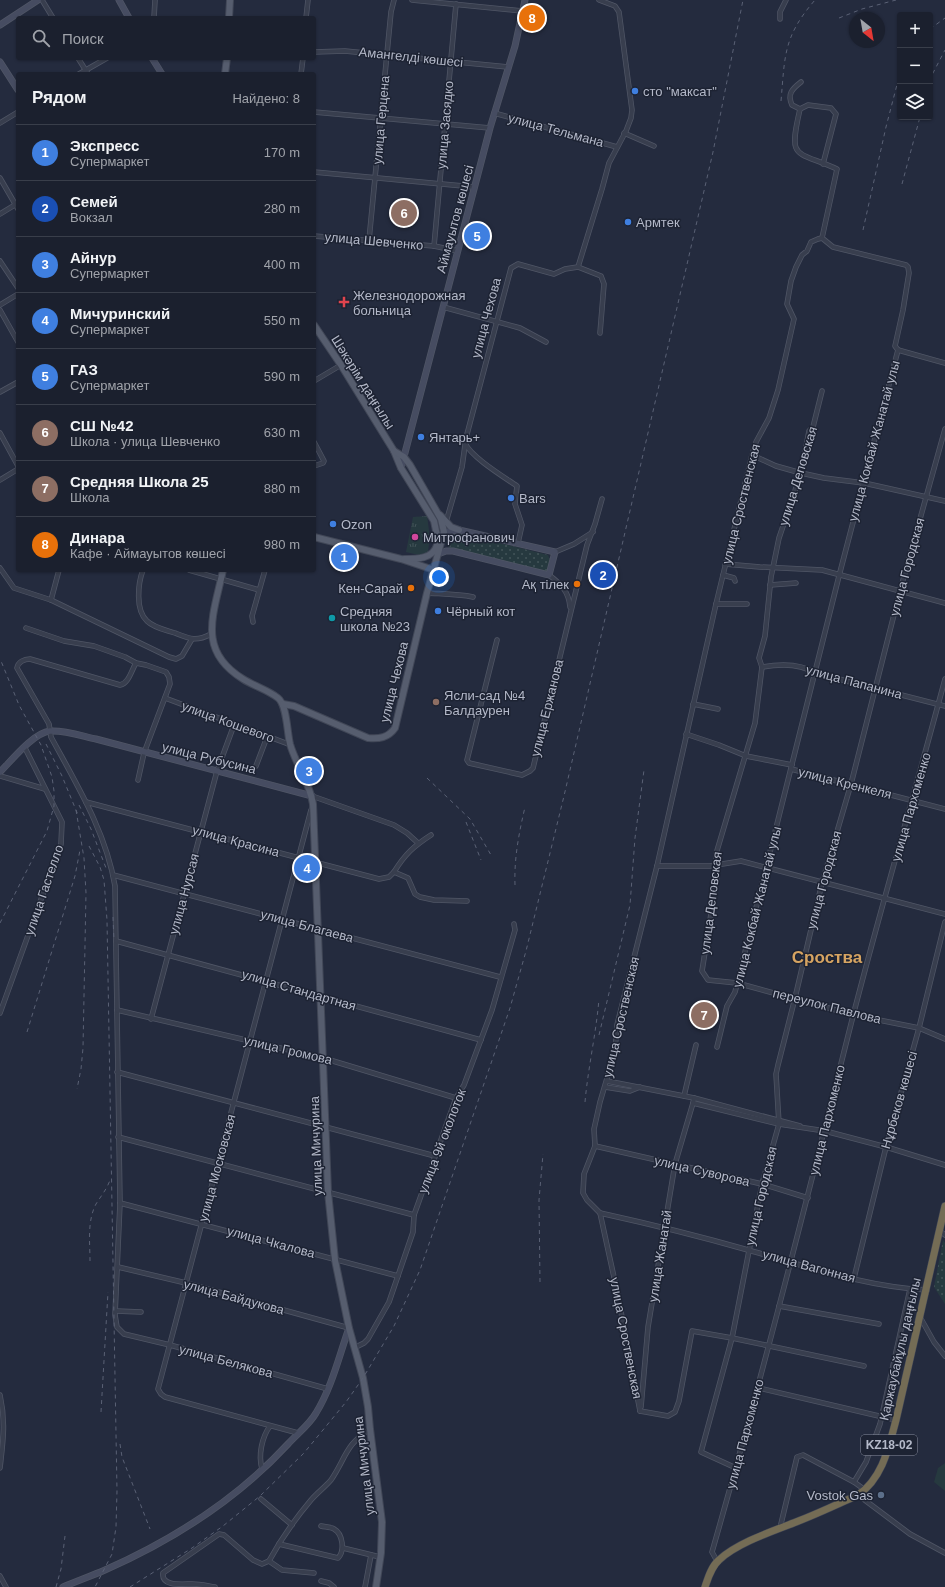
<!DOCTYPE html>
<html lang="ru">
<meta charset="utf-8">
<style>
body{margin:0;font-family:Helvetica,sans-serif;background:#242836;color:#f1f3f6}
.controls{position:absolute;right:12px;top:12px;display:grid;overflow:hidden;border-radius:4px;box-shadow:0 1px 3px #0004}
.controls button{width:36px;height:36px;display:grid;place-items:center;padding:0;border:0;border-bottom:1px solid #393e4a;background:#1b202e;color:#f1f3f6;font:20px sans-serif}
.compass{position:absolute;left:849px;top:12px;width:36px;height:36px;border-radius:50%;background:#1b202e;box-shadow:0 1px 3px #0004;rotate:149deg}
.you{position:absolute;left:439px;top:577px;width:14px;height:14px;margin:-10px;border:3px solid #fff;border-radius:50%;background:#1a73e8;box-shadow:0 0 0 6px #1a73e833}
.badge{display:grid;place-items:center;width:26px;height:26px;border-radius:50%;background:#ea580c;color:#fff;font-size:13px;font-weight:700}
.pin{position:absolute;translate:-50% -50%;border:2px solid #fff;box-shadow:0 1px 4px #0006}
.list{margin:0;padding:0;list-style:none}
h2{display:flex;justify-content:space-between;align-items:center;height:52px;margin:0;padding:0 16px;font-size:17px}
h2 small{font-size:13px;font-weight:400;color:#a0a3aa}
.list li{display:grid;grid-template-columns:26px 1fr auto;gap:12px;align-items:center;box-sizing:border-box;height:56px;padding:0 16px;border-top:1px solid #393e4a}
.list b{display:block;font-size:15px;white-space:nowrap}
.list p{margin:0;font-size:13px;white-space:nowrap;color:#a0a3aa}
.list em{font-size:13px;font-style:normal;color:#a0a3aa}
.icon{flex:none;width:22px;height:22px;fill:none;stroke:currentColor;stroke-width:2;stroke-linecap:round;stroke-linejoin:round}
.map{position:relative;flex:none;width:945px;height:1587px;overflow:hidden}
.search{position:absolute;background:#1b202e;box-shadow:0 1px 3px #0004;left:16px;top:16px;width:300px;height:44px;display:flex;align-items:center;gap:10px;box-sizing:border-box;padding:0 14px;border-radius:4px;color:#a0a3aa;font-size:15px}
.panel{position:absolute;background:#1b202e;box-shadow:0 1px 3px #0004;left:16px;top:72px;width:300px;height:500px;border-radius:4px}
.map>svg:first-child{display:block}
</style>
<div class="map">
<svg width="945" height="1587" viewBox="0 0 945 1587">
<defs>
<pattern id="grass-dots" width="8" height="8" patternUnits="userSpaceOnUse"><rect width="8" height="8" fill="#26393f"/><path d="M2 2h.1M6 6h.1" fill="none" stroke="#435459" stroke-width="1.8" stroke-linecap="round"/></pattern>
<pattern id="park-tufts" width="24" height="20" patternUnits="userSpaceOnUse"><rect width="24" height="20" fill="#26393f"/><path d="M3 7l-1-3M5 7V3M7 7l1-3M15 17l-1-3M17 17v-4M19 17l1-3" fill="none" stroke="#435459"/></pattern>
</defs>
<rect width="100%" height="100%" fill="#242b3e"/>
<g fill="url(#grass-dots)">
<polygon points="455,532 548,555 550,560 548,570 542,572 451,549 446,545 449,535"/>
<polygon points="943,1240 945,1243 945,1304 934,1287"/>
</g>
<polygon fill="url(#park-tufts)" points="427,516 430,538 427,557 406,552 413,517"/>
<polygon fill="#26393f" points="945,1463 945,1491 934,1482 938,1468"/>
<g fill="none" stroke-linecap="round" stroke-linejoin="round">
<defs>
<g id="street">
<polyline points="42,0 53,18"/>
<polyline points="412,0 522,11"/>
<polyline points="154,18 155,0"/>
<polyline points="306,18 308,0"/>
<polyline points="780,19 780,12 786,0"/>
<polyline points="314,52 345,51 508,67"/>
<polyline points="78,58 88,74"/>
<polyline points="79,74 107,58"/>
<polyline points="301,74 303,58"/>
<path d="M800,109L792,105C787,94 792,89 801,82"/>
<polyline points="314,112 490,128"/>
<polyline points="494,113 617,147"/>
<polyline points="0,123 18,112"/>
<polyline points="624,133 654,146"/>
<polyline points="314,172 474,187"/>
<polyline points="0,178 18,209"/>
<polyline points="0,214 18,203"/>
<polyline points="314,236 434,246 458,251"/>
<polyline points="369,240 391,12 394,0"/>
<polyline points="434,246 456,4"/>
<polyline points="0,261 18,288"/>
<polyline points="578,267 602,189 609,163 626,131 631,118 632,110 619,12 615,6 599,0"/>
<polyline points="0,305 18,294"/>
<polyline points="443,307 520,328 546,342"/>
<polyline points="0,310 18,342"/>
<polyline points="898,350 945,363"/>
<polyline points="314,381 341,365"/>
<polyline points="822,391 813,427 809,431 801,473 779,538 771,577 765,636 759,658 762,667 755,723 716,854 717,876 702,971 708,980 737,983 854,1015 919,1028 945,1039"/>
<polyline points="0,392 18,382"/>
<polyline points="0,433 18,466"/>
<polyline points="314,442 324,461 323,463 314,466"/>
<path d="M465,443C471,457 504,477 517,486L515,504L522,525L518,543"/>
<polyline points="752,455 776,466 801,473 824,478 864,483 945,501"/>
<polyline points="0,480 18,469"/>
<polyline points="446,522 462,467 466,438 511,268 518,264 554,274 565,269 578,267 601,276 604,284 600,333"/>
<polyline points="555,552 574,544 593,532"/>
<polyline points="725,564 760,567 822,570 945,603"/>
<polyline points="0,568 14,588 51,600 169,657 176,659 182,656 192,639"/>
<path d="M143,570C138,583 135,610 147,621C154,628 166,630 175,633C190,639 196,642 211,634"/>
<polyline points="189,570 259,590"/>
<path d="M549,575C561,584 569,592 570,607"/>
<polyline points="723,575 734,578 735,581"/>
<polyline points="770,585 796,583"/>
<path d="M427,593C443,594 458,594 473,597"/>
<polyline points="51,600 59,570"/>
<polyline points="716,604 747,604"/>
<polyline points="253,622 252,616 265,570"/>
<polyline points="26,628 64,641 94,646 125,657 136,663 146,665 166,672 169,677 170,684 144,753 138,780"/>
<polyline points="497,640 467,760 469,763 522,775 530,771 533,768 587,545 595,524 602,499"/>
<path d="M136,663C131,671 129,683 120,685L30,659C24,659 18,662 17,668L49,724L51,737C77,785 106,832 115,886L120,1203L115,1315L117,1327L124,1334L170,1345L328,1389"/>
<path d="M762,667C779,664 800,663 815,673L945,706"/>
<polyline points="165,698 291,745"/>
<polyline points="693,704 718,709"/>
<polyline points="686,734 719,745 746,756 792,765"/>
<polyline points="256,766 267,737"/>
<polyline points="791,769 945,809"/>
<polyline points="0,776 45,789"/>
<polyline points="312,796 394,825 407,833 418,843"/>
<polyline points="86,802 379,879 389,877 394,872 408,878 415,894 420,897 434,900 467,901"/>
<polyline points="657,866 710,866 741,861 945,914"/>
<path d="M394,872C405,854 414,846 431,835"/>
<polyline points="113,875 500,977"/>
<polyline points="116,941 481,1040"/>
<polyline points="117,1010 323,1058 456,1098"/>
<polyline points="0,1013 61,844 62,822 25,748"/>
<polyline points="151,1019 217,771 234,725"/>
<path d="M717,1047L727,1006L735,992L839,576L898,350L895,346L903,310L909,273L908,267L906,265L833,247L822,238L837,169C795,150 788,161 800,109L808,105L831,108L836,114L823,164"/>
<polyline points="117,1072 435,1156"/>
<polyline points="607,1081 694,1098 693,1103 779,1124 825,1131 886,1147 945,1165"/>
<polyline points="605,1087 630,1091 640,1087"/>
<polyline points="684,1096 696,1045"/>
<polyline points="694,1098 800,1126"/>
<polyline points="118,1137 414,1215"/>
<polyline points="595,1146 762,1184 808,1198"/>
<polyline points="120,1203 398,1276"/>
<path d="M600,1213C650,1224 699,1236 748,1250C806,1266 866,1287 927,1290"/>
<polyline points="940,1231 945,1235"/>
<polyline points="118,1267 186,1283 349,1328"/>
<polyline points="854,1278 886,1147 919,1028 945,922"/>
<polyline points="779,1306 879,1324"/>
<polyline points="116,1311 141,1312"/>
<polyline points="920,1317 934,1342 945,1356"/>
<polyline points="354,1348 364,1343 368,1339 389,1302 413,1232 414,1215 456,1098 464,1085 492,1010 515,930 514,924"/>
<polyline points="759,1388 896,1420"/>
<path d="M0,1395C6,1422 3,1441 0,1468"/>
<polyline points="641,1407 648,1327 675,1164 693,1103"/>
<polyline points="640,1411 617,1291 600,1213 587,1200 583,1193 584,1174 595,1146 594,1129 600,1102 615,1051 617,1025 657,866 716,604 752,455 756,442 769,418 778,390 794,319 787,304 791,281 796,267 802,255 807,251 811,242 818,239 822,238"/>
<polyline points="640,1411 668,1416 675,1412 679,1401 692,1331 732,1338 864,1366"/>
<polyline points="298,1433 165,1397 161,1394 158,1389 311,810"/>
<polyline points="736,1468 701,1452 732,1338 762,1184 779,1124 776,1074 778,1065 795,998 822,883 851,784 900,591 945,429"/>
<path d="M262,1469C258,1455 262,1437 270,1426"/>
<polyline points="854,1482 866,1462 880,1424 910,1289"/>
<polyline points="858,1495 910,1534 945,1553"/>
<polyline points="261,1499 292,1525"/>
<polyline points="780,1528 797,1457 803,1455 854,1482 865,1490"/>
<path d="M279,1544L338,1558C345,1551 343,1534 334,1529C331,1527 325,1527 321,1526"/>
<polyline points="343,1548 380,1557"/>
<path d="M717,1561L712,1552C763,1374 808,1195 853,1016C882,903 915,792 945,679"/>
<path d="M314,1573L282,1570L269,1561C281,1539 295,1519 311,1500C317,1493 325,1487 331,1480C346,1458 345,1445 370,1429"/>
<polyline points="0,1576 6,1587"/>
<polyline points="321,1581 329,1583 334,1587"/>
<path d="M215,1587C208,1586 200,1584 192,1584C183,1584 161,1587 163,1573L219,1534L224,1535L253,1560L262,1564L269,1561"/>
<polyline points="365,1587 371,1555"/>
</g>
<g id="secondary">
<polyline points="119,0 129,18"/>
<polyline points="0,25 38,0"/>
<polyline points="152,58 162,74"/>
<polyline points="0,62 18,90"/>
<polyline points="401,468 490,128 515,46 525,0"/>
<polyline points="438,554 446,551 453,551 549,575 555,552 459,530 444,532 441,535"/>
<path d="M0,772C12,760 33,733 50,731C65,730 82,736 96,739L312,796"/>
<path d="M63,1587C77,1581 91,1576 105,1570C173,1540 238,1498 288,1444C297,1434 310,1424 316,1413C332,1387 339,1356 349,1328"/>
</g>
<g id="primary">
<polyline points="229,18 230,0"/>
<polyline points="225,74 227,58"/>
<polyline points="314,325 341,365 394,451 401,468 434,521 439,545"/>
<polyline points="440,515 451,527 459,530"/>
<polyline points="314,537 401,559 434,570"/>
<path d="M404,559C417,559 433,559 437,545"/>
<path d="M223,570C214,614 196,650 243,679C254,686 268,690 278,698C287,705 287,732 290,744C296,765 310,783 313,804L328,1192L335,1260L349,1328L363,1378L368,1407L370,1429L382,1522L381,1553L376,1587"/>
<path d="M283,704L294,706L368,738C379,739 388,738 395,728L427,593L444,532L441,519L410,465L404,457L394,451"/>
</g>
<path id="highway" d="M705,1587C708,1578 711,1567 719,1560C737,1543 773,1531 796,1522C817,1514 838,1504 858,1495C883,1478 889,1446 896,1420L945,1206"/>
</defs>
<use href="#street" stroke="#505666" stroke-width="5.5"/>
<use href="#secondary" stroke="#505666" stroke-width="7"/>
<use href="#primary" stroke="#414757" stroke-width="8"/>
<use href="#highway" stroke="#404656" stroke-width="8"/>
<use href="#street" stroke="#383e4e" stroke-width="4"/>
<use href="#secondary" stroke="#464c61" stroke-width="5.5"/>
<use href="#primary" stroke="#565d6e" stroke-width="6"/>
<use href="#highway" stroke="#746c55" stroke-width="7"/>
<g stroke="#5a6175" stroke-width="1" stroke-dasharray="4 4" stroke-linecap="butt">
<polyline points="839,18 862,9 896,0"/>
<polyline points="930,29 945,18"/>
<polyline points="930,81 933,73 945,50"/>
<path d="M781,101C785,56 783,37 815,0"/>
<polyline points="902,184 920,117"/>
<polyline points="863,230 886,127 900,73"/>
<polyline points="46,744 62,776 78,815"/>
<polyline points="427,778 470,819 491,855"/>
<polyline points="79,805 91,829 106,868"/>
<polyline points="76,810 84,858 86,893 83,1048 81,1069 77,1089"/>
<polyline points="466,822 481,860"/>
<polyline points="89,846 100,867 104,880 107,920 117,1491 116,1527 112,1554 95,1587"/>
<path d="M515,885C514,858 519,833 525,807"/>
<polyline points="113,917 114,941"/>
<polyline points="0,923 47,831 54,806 54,791 52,777 41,745 19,705 1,661"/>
<polyline points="27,1032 75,876 80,850"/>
<polyline points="599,1035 630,905 635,838 644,770"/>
<path d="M585,1102C588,1068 596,1034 599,999"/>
<path d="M90,1261C90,1243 87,1221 96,1204C101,1196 107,1189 110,1180"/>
<polyline points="540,1282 539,1200 543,1154"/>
<polyline points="101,1412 108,1292"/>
<polyline points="120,1444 122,1457 150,1529"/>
<polyline points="56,1587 61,1569 65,1536"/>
<polyline points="130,1587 192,1548 223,1526 260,1496 304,1453 346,1402 363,1378 394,1326 420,1270 510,1008 526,951 564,796 713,152 743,0"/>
</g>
</g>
<g fill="#3f7fe0" stroke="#1d2333" stroke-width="1.5">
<circle cx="635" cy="91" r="4"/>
<circle cx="628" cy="222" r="4"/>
<circle cx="421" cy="437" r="4"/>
<circle cx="511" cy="498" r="4"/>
<circle cx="333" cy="524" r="4"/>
<circle cx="438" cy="611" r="4"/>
</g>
<path fill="#e0444e" stroke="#1d2333" stroke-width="1.5" d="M342 296h4v4h4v4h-4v4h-4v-4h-4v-4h4z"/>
<circle fill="#d1479c" stroke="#1d2333" stroke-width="1.5" cx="415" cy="537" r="4"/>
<g fill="#e8710a" stroke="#1d2333" stroke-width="1.5">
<circle cx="577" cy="584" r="4"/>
<circle cx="411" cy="588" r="4"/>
</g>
<circle fill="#0f9aa8" stroke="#1d2333" stroke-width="1.5" cx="332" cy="618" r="4"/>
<circle fill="#8d6e63" stroke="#1d2333" stroke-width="1.5" cx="436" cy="702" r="4"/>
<circle fill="#5c6f8a" stroke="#1d2333" stroke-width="1.5" cx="881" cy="1495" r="4"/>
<g text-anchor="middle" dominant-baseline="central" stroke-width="3" stroke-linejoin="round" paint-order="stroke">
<rect fill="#1d2333" stroke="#878c9c" stroke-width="1" x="861" y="1435" width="56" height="20" rx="3"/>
<g font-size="12" font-weight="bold" fill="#b4b9c9">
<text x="889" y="1445">KZ18-02</text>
</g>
<g font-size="13" fill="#b4b9c9" stroke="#1d2333">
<text transform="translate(411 57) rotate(6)">Амангелді көшесі</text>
<text transform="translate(381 120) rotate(-85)">улица Герцена</text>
<text transform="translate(445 125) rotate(-85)">улица Засядко</text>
<text transform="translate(556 130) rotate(15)">улица Тельмана</text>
<text transform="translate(455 219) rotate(-75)">Аймауытов көшесі</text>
<text transform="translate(374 241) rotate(5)">улица Шевченко</text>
<text transform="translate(486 318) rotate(-75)">улица Чехова</text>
<text transform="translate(363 382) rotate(58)">Шәкәрім даңғылы</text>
<text transform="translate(874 441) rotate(-75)">улица Кокбай Жанатай улы</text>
<text transform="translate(798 476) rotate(-73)">улица Деповская</text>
<text transform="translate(741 504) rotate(-76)">улица Сроственская</text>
<text transform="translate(907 567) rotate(-75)">улица Городская</text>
<text transform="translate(394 682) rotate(-76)">улица Чехова</text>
<text transform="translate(854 682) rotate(15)">улица Папанина</text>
<text transform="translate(547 708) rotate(-76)">улица Ержанова</text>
<text transform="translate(228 722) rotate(20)">улица Кошевого</text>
<text transform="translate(209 758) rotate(14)">улица Рубусина</text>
<text transform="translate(845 783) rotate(14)">улица Кренкеля</text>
<text transform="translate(911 807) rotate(-74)">улица Пархоменко</text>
<text transform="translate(236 841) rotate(15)">улица Красина</text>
<text transform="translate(824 880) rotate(-75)">улица Городская</text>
<text transform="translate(44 890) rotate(-71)">улица Гастелло</text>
<text transform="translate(184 894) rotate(-75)">улица Нурсая</text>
<text transform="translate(711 903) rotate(-83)">улица Деповская</text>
<text transform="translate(757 907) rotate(-76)">улица Кокбай Жанатай улы</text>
<text transform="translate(307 926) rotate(15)">улица Благаева</text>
<text transform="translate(299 990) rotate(16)">улица Стандартная</text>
<text transform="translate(827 1006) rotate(14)">переулок Павлова</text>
<text transform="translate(621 1017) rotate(-77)">улица Сроственская</text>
<text transform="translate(288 1050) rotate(13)">улица Громова</text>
<text transform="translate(899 1100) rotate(-74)">Нұрбеков көшесі</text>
<text transform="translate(827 1120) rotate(-76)">улица Пархоменко</text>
<text transform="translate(442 1141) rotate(-69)">улица 9й околоток</text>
<text transform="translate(316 1146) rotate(-92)">улица Мичурина</text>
<text transform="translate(217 1168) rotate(-75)">улица Московская</text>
<text transform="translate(702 1171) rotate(13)">улица Суворова</text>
<text transform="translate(761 1196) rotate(-77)">улица Городская</text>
<text transform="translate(271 1242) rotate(15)">улица Чкалова</text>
<text transform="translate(660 1256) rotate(-81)">улица Жанатай</text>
<text transform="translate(809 1266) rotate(15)">улица Вагонная</text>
<text transform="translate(234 1297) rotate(15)">улица Байдукова</text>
<text transform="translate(626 1338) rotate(79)">улица Сроственская</text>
<text transform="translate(900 1349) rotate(-77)">Қаржаубайұлы даңғылы</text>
<text transform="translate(226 1361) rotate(15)">улица Белякова</text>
<text transform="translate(745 1434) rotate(-75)">улица Пархоменко</text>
<text transform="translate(364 1466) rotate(-97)">улица Мичурина</text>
</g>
<g font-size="13" fill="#b4b9c9" stroke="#1d2333" text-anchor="start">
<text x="643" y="91">сто "максат"</text>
<text x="636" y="222">Армтек</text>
<text x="353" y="295">Железнодорожная<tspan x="353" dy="15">больница</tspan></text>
<text x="429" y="437">Янтарь+</text>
<text x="519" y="498">Bars</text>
<text x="341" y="524">Ozon</text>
<text x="423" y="537">Митрофанович</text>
<text x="569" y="584" text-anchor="end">Ақ тілек</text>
<text x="403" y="588" text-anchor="end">Кен-Сарай</text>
<text x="340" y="611">Средняя<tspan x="340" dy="15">школа №23</tspan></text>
<text x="446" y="611">Чёрный кот</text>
<text x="444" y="695">Ясли-сад №4<tspan x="444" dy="15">Балдаурен</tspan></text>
<text x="873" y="1495" text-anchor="end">Vostok Gas</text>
</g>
<g font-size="17" font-weight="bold" fill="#d6a462" stroke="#1d2333">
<text x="827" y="957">Сроства</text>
</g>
</g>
</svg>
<div class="controls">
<button>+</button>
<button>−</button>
<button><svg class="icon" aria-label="layers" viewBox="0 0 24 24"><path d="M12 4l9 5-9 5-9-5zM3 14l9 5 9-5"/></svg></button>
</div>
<svg class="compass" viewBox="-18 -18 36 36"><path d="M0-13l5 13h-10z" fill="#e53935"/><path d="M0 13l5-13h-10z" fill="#a0a3aa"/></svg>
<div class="you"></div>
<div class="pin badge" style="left:344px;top:557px;background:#3f7fe0">1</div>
<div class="pin badge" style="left:603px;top:575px;background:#1a4fb4">2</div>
<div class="pin badge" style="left:309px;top:771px;background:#3f7fe0">3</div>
<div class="pin badge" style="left:307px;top:868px;background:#3f7fe0">4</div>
<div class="pin badge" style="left:477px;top:236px;background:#3f7fe0">5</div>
<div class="pin badge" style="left:404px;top:213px;background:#8d6e63">6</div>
<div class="pin badge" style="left:704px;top:1015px;background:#8d6e63">7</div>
<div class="pin badge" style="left:532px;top:18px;background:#e8710a">8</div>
<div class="search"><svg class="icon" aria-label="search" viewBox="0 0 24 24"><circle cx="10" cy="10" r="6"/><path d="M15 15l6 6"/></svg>Поиск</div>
<section class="panel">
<h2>Рядом<small>Найдено: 8</small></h2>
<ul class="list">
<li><span class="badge" style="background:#3f7fe0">1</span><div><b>Экспресс</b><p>Супермаркет</p></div><em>170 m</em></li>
<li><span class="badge" style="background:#1a4fb4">2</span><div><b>Семей</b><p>Вокзал</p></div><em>280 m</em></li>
<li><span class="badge" style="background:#3f7fe0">3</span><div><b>Айнур</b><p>Супермаркет</p></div><em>400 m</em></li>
<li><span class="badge" style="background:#3f7fe0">4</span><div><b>Мичуринский</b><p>Супермаркет</p></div><em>550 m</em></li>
<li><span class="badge" style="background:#3f7fe0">5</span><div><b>ГАЗ</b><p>Супермаркет</p></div><em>590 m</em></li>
<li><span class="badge" style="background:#8d6e63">6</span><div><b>СШ №42</b><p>Школа · улица Шевченко</p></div><em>630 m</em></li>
<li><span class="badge" style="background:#8d6e63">7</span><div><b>Средняя Школа 25</b><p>Школа</p></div><em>880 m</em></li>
<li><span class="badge" style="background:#e8710a">8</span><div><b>Динара</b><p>Кафе · Аймауытов көшесі</p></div><em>980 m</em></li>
</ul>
</section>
</div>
